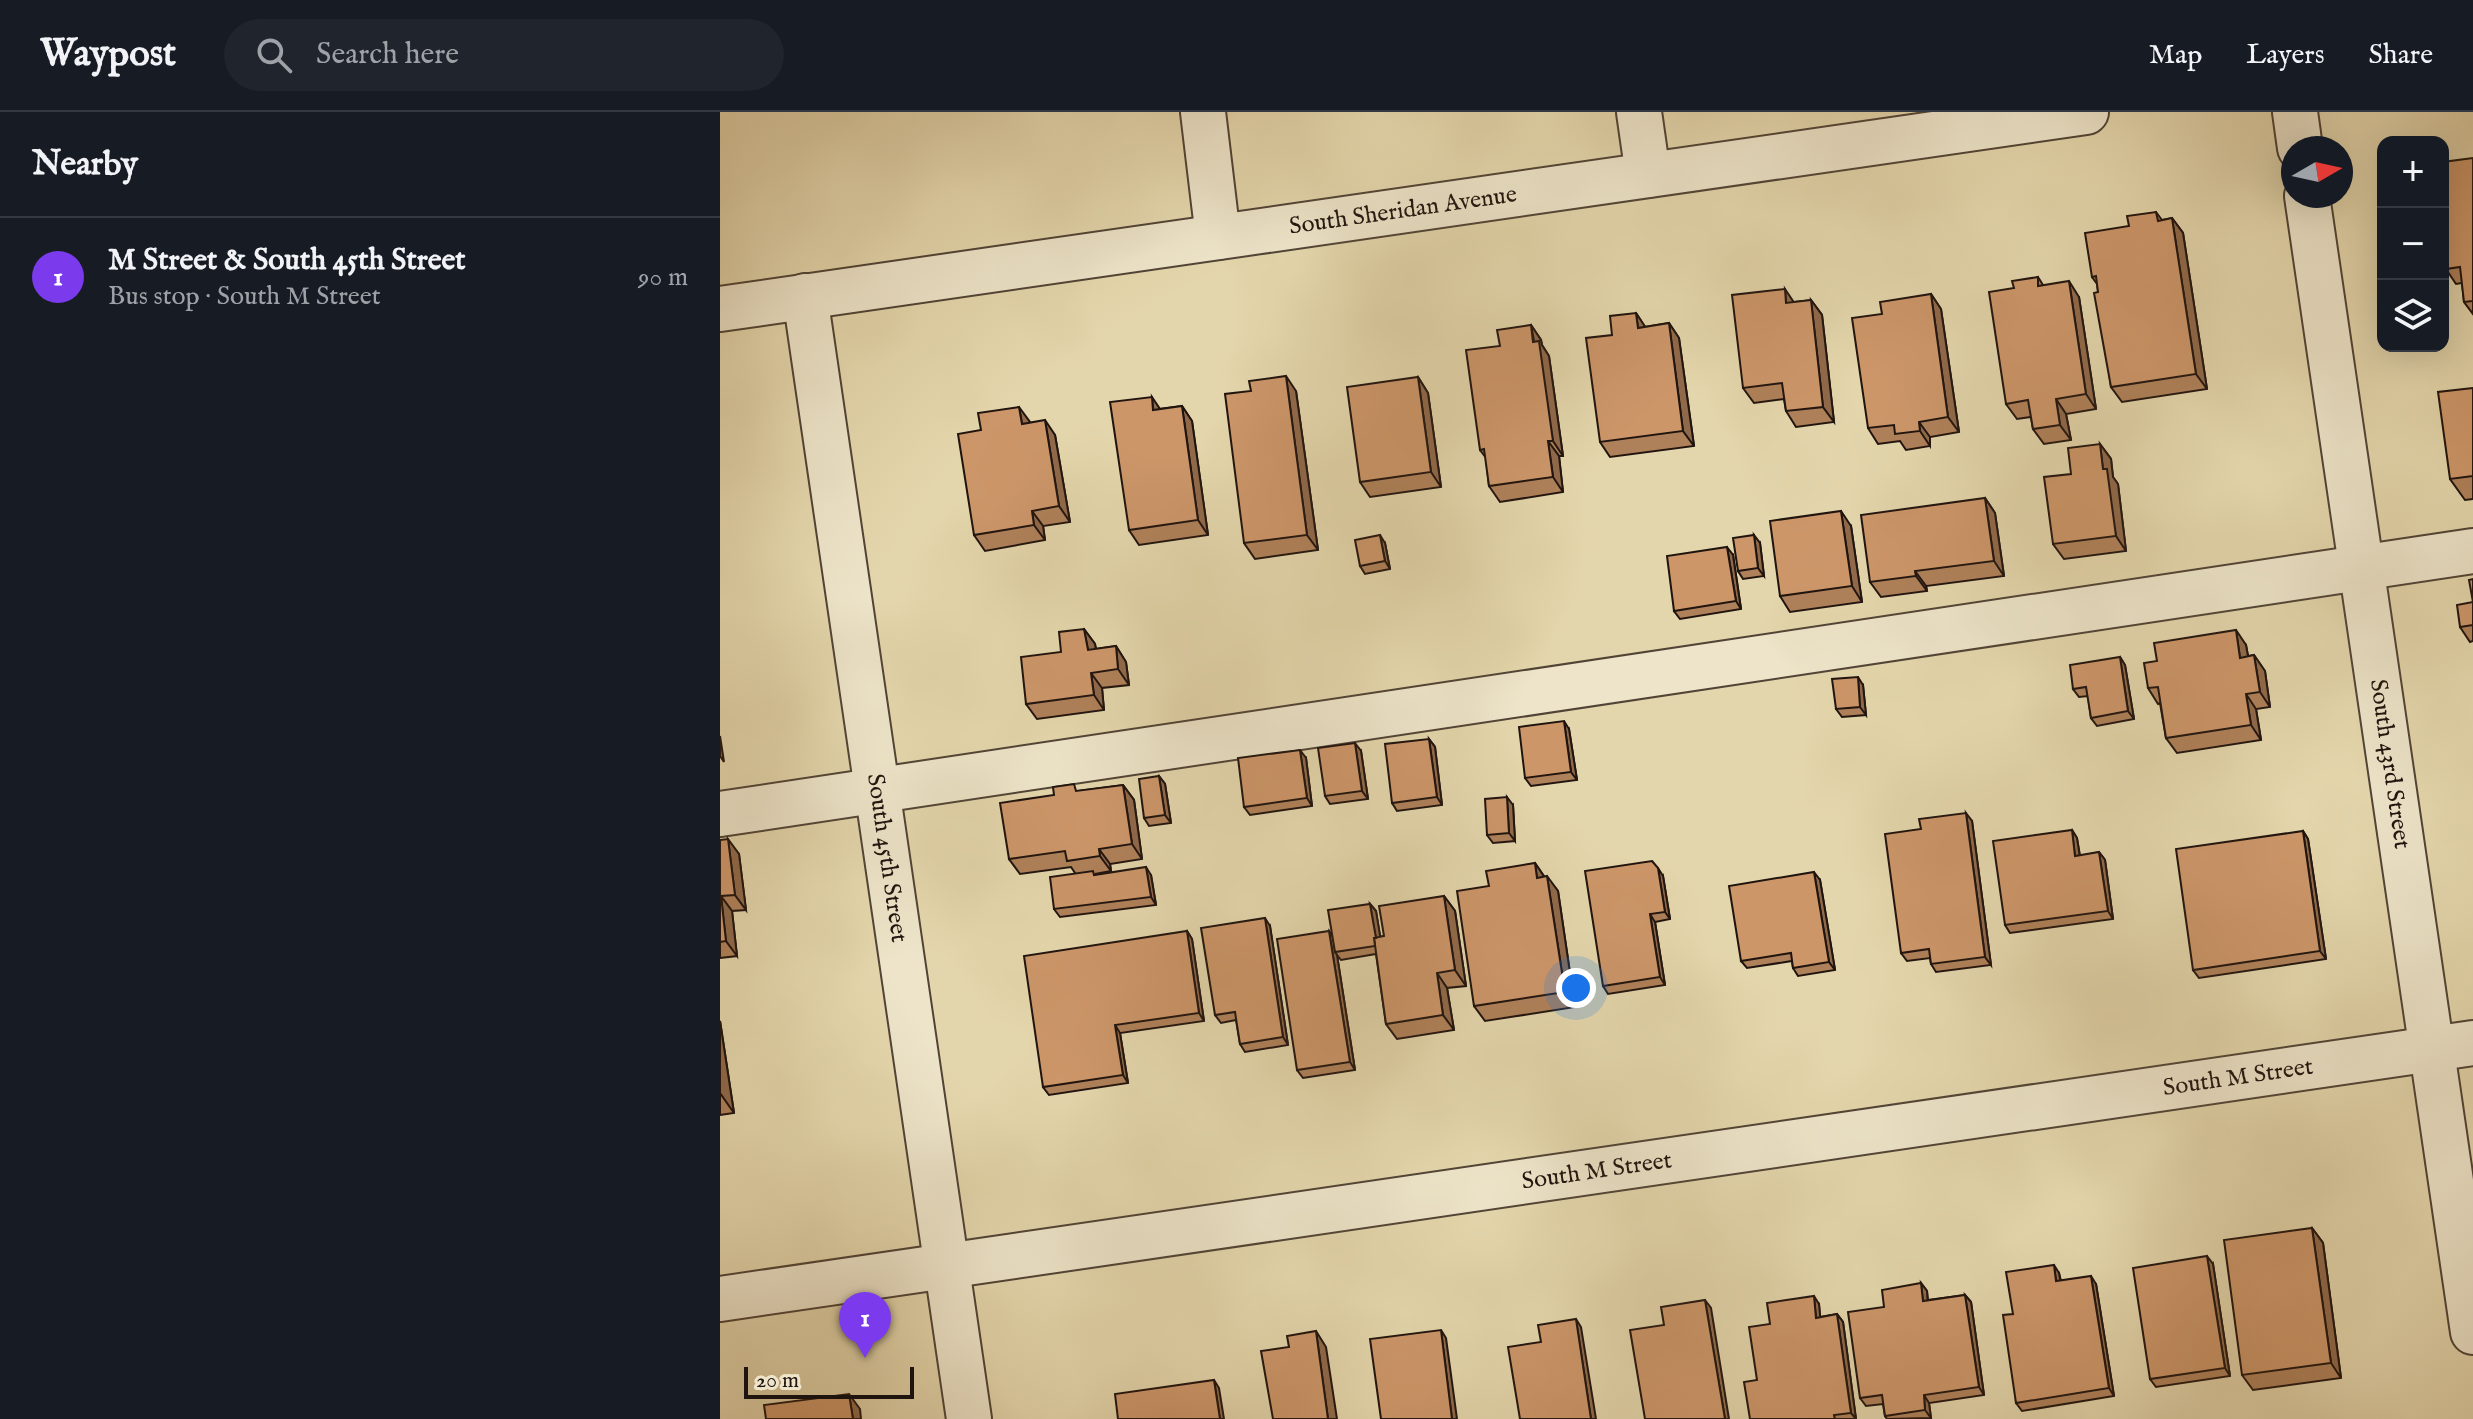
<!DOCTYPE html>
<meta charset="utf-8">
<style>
body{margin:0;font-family:"IM FELL English",serif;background:#20242c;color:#f1f3f6}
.controls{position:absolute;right:24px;top:24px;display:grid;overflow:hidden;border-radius:16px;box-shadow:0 8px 32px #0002}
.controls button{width:72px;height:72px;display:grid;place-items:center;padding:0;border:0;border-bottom:2px solid #363941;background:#171b24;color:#f1f3f6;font:40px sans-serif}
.compass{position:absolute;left:1561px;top:24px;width:72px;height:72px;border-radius:50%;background:#171b24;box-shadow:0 8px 32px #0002;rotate:81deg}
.scale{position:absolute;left:24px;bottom:20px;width:170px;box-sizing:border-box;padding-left:8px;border:4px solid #20140f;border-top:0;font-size:22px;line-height:28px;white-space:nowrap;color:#20140f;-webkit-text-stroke:6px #ede4c9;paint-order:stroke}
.you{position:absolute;left:856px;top:876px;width:28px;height:28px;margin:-20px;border:6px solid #fff;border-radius:50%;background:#1a73e8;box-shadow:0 0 0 12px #1a73e833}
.badge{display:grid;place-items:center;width:52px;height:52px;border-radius:50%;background:#7c3aed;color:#fff;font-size:26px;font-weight:700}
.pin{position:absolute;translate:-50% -66px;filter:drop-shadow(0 2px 4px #0008)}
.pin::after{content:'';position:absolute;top:42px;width:28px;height:24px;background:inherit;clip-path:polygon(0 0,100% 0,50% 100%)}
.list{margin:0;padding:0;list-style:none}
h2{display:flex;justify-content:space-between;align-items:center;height:104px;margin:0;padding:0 32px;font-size:34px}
h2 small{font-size:26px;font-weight:400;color:#9ea1a6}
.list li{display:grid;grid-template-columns:52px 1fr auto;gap:24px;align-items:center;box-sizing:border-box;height:120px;padding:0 32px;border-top:2px solid #363941}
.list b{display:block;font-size:30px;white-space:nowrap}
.list p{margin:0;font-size:26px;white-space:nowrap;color:#9ea1a6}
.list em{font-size:26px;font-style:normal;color:#9ea1a6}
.icon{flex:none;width:44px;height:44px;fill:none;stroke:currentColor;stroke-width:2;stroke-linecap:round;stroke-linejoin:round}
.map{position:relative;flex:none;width:1753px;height:1307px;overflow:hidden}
header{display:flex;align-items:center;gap:48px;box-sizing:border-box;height:112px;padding:0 40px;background:#171b24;border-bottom:2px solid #363941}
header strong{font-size:38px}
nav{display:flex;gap:44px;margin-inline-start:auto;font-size:28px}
.search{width:560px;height:72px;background:#20242c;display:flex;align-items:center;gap:20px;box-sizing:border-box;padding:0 28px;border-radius:44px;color:#9ea1a6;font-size:30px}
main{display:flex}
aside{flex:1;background:#171b24}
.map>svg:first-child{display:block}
</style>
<header>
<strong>Waypost</strong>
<div class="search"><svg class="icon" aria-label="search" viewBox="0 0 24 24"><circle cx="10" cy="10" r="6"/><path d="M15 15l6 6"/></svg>Search here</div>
<nav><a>Map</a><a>Layers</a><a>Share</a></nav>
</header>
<main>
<aside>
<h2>Nearby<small></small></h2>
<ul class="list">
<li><span class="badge">1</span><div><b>M Street &amp; South 45th Street</b><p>Bus stop · South M Street</p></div><em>90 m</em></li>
</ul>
</aside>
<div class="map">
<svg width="1753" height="1307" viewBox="0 0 1753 1307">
<rect width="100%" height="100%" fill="#e4d6ac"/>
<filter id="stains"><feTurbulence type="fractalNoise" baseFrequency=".0025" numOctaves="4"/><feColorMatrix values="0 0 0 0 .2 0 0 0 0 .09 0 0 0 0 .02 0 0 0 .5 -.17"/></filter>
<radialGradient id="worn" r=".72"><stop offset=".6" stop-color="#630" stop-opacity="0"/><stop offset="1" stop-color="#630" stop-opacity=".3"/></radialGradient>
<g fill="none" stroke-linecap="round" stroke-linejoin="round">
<defs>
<g id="minor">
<polyline points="483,0 498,125"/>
<polyline points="919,0 928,63"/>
<polyline points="1575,0 1580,36"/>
<path id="s1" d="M1587,84L1753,1220"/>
<path id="s2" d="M85,184L249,1307"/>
<path id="s3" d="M0,197L1366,0"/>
<polyline points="0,702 1753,439"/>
<path id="s4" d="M0,1187L1753,931"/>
</g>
</defs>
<use href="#minor" stroke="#514436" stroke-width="48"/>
<use href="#minor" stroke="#ede4c9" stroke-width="44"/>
</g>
<g fill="#af815a" stroke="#20140f" stroke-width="2">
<polygon points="1753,46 1753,202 1744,190 1742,171 1736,172 1726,157"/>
<polygon points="1436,100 1442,108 1452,106 1463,121 1487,277 1402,290 1391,275 1377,172 1372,165 1409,114"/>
<polygon points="1318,165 1323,173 1359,185 1376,297 1346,302 1351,328 1324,332 1313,317 1311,305 1297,307 1286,292 1294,176"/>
<polygon points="1211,182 1221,197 1239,320 1210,325 1210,334 1186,338 1180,329 1158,332 1148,316 1162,202"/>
<polygon points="1091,188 1102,203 1114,310 1076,315 1066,299 1064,287 1034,291 1023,276 1074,190"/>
<polygon points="916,201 925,215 949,211 959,226 974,334 890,345 880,330 892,223"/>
<polygon points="811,213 821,228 822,233 829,244 843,344 839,344 843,380 780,390 769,374 766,346 760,338 780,234"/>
<polygon points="698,265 708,281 721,375 650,385 640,370"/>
<polygon points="1753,276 1753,387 1745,388 1730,367"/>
<polygon points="576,279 598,438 535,447 524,431"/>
<polygon points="462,294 472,309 488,423 419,433 409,418 440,297"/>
<polygon points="310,311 335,323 350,410 323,414 325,428 265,439 254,423"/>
<polygon points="1380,332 1391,347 1393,365 1398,372 1406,439 1344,447 1333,432 1351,362"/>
<polygon points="1265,386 1275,401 1284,464 1206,474 1207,479 1161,485 1150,470"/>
<polygon points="1131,414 1142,490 1070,500 1060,484"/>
<polygon points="665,431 670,457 645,462 640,454"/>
<polygon points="1040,431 1044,464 1023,467 1018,459"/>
<polygon points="1013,443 1021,497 960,507 954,499"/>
<polygon points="1753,467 1753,529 1750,530 1740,515 1753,490"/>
<polygon points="364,517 375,532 376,537 396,534 406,550 409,573 382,576 384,598 317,607 306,592 341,540"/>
<polygon points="1526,533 1528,544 1534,543 1545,559 1550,595 1536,597 1541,628 1457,641 1446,626 1440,591 1438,592 1428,576"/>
<polygon points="1400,545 1405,553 1414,607 1377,614 1371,606 1368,584 1359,585 1353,577"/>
<polygon points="1143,573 1146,603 1122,605 1116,597"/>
<polygon points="849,617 857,668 811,674 805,666"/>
<polygon points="709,627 715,635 722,693 677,699 672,691"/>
<polygon points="641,639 648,687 610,692 605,684"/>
<polygon points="586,646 592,694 530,703 524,695"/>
<polygon points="439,664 445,672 451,711 429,714 424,706"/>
<polygon points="403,673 414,688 422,747 390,752 391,759 375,762 431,763 436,793 340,805 334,797 355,761 351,755 300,762 289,747 359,679"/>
<polygon points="793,693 795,729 773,731 767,723"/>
<polygon points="1252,709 1271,853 1216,860 1211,852 1210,846 1187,849 1181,841 1201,717"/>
<polygon points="1352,718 1357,726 1360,744 1379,740 1385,748 1393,807 1290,821 1285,813"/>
<polygon points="1583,719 1588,727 1606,847 1479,866 1473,858"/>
<polygon points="0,728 19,742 26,798 12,799 17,844 0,846"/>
<polygon points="815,751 824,764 838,779 855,895 765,909 754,894 769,774"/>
<polygon points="943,764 950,807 935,810 945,873 888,882 883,874"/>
<polygon points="1100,768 1115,858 1078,864 1073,856 1072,849 1027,856 1021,849"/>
<polygon points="724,784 735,799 746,874 727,876 734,918 677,927 666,912 656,842 621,848 617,843 635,958 583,966 577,958 609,819 612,824 650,792 656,799 660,825 664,824"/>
<polygon points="550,814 568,933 525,940 520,932 516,908 501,911 495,903"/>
<polygon points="467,819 472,827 484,909 400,921 408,971 329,983 323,975"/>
<polygon points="0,909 14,1001 0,1003"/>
<polygon points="1592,1116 1603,1131 1621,1266 1533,1278 1522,1263"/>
<polygon points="1493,1152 1510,1264 1436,1275 1430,1267"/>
<polygon points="1339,1161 1341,1169 1376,1172 1394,1284 1302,1299 1296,1291 1293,1202"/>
<polygon points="1201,1171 1207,1179 1208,1188 1245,1183 1251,1190 1264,1283 1209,1291 1211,1306 1167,1307 1165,1304 1163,1292 1146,1294 1140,1286"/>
<polygon points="1099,1192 1100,1205 1117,1202 1123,1210 1136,1307 1030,1307 1037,1268 1050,1212"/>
</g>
<g fill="#8f694a" stroke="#20140f" stroke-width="2">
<polygon points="1452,106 1463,121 1487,277 1476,262"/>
<polygon points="1349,169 1359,185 1376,297 1366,282"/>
<polygon points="1065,177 1075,192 1066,191"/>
<polygon points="1211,182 1221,197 1239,320 1228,305"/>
<polygon points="1091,188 1102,203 1114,310 1103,295"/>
<polygon points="916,201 926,216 918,216"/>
<polygon points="949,211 959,226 974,334 963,319"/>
<polygon points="811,213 821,228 822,233 829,244 843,344 833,329"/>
<polygon points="566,264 576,279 598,438 587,423"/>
<polygon points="698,265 708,281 721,375 711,360"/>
<polygon points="432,285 442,300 433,298"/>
<polygon points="1336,287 1346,302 1351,328 1340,313"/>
<polygon points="462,294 472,309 488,423 478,408"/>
<polygon points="299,295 310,310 313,327 302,312"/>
<polygon points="325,308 335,323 350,410 339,394"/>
<polygon points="1199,310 1210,325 1210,334 1200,319"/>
<polygon points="828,329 839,344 843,380 833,365"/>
<polygon points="1380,332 1391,347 1393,365 1398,372 1406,439 1396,424 1383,357"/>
<polygon points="1265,386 1275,401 1284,464 1274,449"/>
<polygon points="312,399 323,414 325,428 314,413"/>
<polygon points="1121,399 1131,414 1142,490 1132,474"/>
<polygon points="660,423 665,431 670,457 665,449"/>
<polygon points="1034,423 1040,431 1044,464 1038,456"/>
<polygon points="1007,435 1013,443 1021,497 1016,489"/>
<polygon points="1195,459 1206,474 1207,479 1196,464"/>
<polygon points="364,517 375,532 378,553 368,538"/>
<polygon points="1516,518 1526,533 1531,561 1520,546"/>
<polygon points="396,534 406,550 409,573 398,557"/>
<polygon points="1534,543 1545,559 1550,595 1540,580"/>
<polygon points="1400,545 1405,553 1414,607 1408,599"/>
<polygon points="371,561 382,576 384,598 374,583"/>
<polygon points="1138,565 1143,573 1146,603 1140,595"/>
<polygon points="1526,582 1536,597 1541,628 1531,613"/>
<polygon points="844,609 849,617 857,668 851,660"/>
<polygon points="0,624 4,650 0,644"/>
<polygon points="709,627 715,635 722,693 717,685"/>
<polygon points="635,631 641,639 648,687 642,679"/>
<polygon points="580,638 586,646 592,694 587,686"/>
<polygon points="439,664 445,672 451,711 445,703"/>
<polygon points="403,673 414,688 422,747 412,732"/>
<polygon points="787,685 793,693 795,729 789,721"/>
<polygon points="1246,701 1252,709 1271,853 1265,845"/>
<polygon points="1352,718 1357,726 1361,752 1355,744"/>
<polygon points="1583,719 1588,727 1606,847 1600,839"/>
<polygon points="8,727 19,742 26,798 15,783"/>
<polygon points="379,737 390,752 391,759 380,744"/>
<polygon points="1379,740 1385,748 1393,807 1388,799"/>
<polygon points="815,751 825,766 817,766"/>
<polygon points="426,755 431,763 436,793 431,785"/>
<polygon points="938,756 943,764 950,807 945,800"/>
<polygon points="1094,760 1100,768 1115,858 1109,850"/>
<polygon points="827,764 838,779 855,895 845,880"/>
<polygon points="1,784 12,799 17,844 6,829"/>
<polygon points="724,784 735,799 746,874 735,858"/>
<polygon points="650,792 656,799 663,841 657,833"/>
<polygon points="930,802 935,810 945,873 940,865"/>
<polygon points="545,806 550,814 568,933 563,925"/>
<polygon points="467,819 472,827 484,909 479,901"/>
<polygon points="609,819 614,827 615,840 617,843 635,958 630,950"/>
<polygon points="717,861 727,876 734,918 723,903"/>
<polygon points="0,909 14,1001 0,981"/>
<polygon points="395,913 400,921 408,971 403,963"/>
<polygon points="1592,1116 1603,1131 1621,1266 1611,1251"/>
<polygon points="1487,1144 1493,1152 1510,1264 1505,1256"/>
<polygon points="1334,1153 1339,1161 1342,1177 1336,1169"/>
<polygon points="1371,1164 1376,1172 1394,1284 1389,1276"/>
<polygon points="1201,1171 1207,1179 1208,1196 1203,1189"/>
<polygon points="1245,1183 1251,1190 1264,1283 1259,1275"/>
<polygon points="1094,1184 1099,1192 1101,1213 1096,1206"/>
<polygon points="985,1188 991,1196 1009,1307 1005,1307"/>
<polygon points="1117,1202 1123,1210 1136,1307 1131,1301"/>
<polygon points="856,1207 861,1215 876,1307 871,1307"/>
<polygon points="721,1218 726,1226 737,1307 732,1307"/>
<polygon points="596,1219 606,1235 617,1307 608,1307"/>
<polygon points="494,1268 499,1276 504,1307 500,1307"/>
<polygon points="129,1282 140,1297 141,1307 133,1307"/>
<polygon points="1204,1283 1209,1291 1211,1306 1205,1298"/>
</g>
<g fill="#cc9669" stroke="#20140f" stroke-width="2">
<polygon points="1753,46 1753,189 1744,190 1740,155 1726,157 1723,135 1723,50"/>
<polygon points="1436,100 1438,109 1452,106 1476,262 1391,275 1374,181 1378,180 1376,164 1372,165 1365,121 1409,114 1407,104"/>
<polygon points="1318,165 1318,174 1349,169 1366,282 1336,287 1340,313 1313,317 1308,288 1286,292 1269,180 1294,176 1292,169"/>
<polygon points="1065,177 1066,191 1091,188 1103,295 1066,299 1062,271 1023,276 1012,183"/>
<polygon points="1211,182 1228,305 1199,310 1200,319 1175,322 1174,313 1148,316 1132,206 1162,202 1160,190"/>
<polygon points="916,201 918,216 949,211 963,319 880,330 866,226 892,223 890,204"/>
<polygon points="811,213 813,230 819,229 833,329 828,329 833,365 769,374 764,337 760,338 746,238 780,234 777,218"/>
<polygon points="566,264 587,423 524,431 505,282 531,279 529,269"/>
<polygon points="698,265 711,360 640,370 627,275"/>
<polygon points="1753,276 1753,364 1730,367 1718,280"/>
<polygon points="432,285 433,298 462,294 478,408 409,418 390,290"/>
<polygon points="299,295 302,312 325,308 339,394 312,399 314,413 254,423 238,322 261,318 258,301"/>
<polygon points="1380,332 1383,357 1387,357 1396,424 1333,432 1324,365 1351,362 1348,336"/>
<polygon points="1265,386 1274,449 1195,459 1196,464 1150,470 1141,403"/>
<polygon points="1121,399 1132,474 1060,484 1050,409"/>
<polygon points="660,423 665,449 640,454 635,428"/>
<polygon points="1034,423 1038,456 1018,459 1013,426"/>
<polygon points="1007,435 1016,489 954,499 947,444"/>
<polygon points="1753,467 1753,513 1740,515 1737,493 1753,490 1749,468"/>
<polygon points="364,517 368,538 396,534 398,557 371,561 374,583 306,592 301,545 341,540 339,520"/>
<polygon points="1516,518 1520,546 1534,543 1540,580 1526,582 1531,613 1446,626 1438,575 1428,576 1424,551 1437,549 1434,531"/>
<polygon points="1400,545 1408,599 1371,606 1366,575 1353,577 1350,553"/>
<polygon points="1138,565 1140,595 1116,597 1112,567"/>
<polygon points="844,609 851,660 805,666 799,615"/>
<polygon points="709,627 717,685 672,691 665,632"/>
<polygon points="635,631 642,679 605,684 598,636"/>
<polygon points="580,638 587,686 524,695 518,646"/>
<polygon points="439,664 445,703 424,706 419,667"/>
<polygon points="354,672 356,679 403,673 412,732 379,737 380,744 347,749 345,739 289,747 280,691 334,683 333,675"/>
<polygon points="787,685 789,721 767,723 765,687"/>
<polygon points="1246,701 1265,845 1211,852 1209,837 1181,841 1165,722 1201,717 1199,707"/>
<polygon points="1352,718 1355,744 1379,740 1388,799 1285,813 1273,729"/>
<polygon points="1583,719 1600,839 1473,858 1456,737"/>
<polygon points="8,727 15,783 1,784 6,829 0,830 0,728"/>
<polygon points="932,749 938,756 945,800 930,802 940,865 883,874 865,759"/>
<polygon points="815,751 817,766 827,764 845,880 754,894 737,779 769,774 766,759"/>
<polygon points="426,755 431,785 334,797 330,765 373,759 374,763"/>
<polygon points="1094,760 1109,850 1073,856 1071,841 1021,849 1009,774"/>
<polygon points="724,784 735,858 717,861 723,903 666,912 654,826 664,824 659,794"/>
<polygon points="650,792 656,826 654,826 655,834 615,840 608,798"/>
<polygon points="545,806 563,925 520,932 515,900 495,903 481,816"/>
<polygon points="467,819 479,901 395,913 403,963 323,975 304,844"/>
<polygon points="609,819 630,950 577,958 557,827"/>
<polygon points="1592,1116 1611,1251 1522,1263 1504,1128"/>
<polygon points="1487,1144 1505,1256 1430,1267 1413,1156"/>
<polygon points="1334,1153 1336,1169 1371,1164 1389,1276 1296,1291 1283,1203 1293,1202 1286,1160"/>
<polygon points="1201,1171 1203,1189 1245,1183 1259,1275 1204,1283 1205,1298 1165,1304 1162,1283 1140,1286 1128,1200 1164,1195 1162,1178"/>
<polygon points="1094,1184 1096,1206 1117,1202 1131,1301 1114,1303 1115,1307 1030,1307 1024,1270 1037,1268 1029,1215 1050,1212 1047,1191"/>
<polygon points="985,1188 1005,1307 925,1307 910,1218 944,1213 941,1195"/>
<polygon points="856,1207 871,1307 800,1307 788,1235 821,1230 818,1213"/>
<polygon points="721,1218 732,1307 661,1307 650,1227"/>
<polygon points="596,1219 608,1307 553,1307 541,1239 569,1235 567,1224"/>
<polygon points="494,1268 500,1307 398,1307 395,1282"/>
<polygon points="129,1282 133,1307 46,1307 44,1293"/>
</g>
<g text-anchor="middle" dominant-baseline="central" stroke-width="7" stroke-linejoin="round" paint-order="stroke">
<g font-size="24" fill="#20140f" stroke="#ede4c9">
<text stroke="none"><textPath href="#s3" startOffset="690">South Sheridan Avenue</textPath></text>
<text stroke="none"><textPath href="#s1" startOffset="574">South 43rd Street</textPath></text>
<text stroke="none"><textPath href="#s2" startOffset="568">South 45th Street</textPath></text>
<text stroke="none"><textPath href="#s4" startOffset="1534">South M Street</textPath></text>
<text stroke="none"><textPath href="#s4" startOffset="886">South M Street</textPath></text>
</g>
</g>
<rect width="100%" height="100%" filter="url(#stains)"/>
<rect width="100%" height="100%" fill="url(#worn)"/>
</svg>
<div class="controls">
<button>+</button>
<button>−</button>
<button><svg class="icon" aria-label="layers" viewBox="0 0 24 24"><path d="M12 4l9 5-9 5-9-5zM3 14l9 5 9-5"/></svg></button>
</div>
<svg class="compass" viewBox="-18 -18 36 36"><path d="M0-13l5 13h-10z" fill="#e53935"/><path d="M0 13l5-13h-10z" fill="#9ea1a6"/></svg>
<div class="scale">20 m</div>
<div class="you"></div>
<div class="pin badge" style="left:145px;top:1246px">1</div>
</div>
</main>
